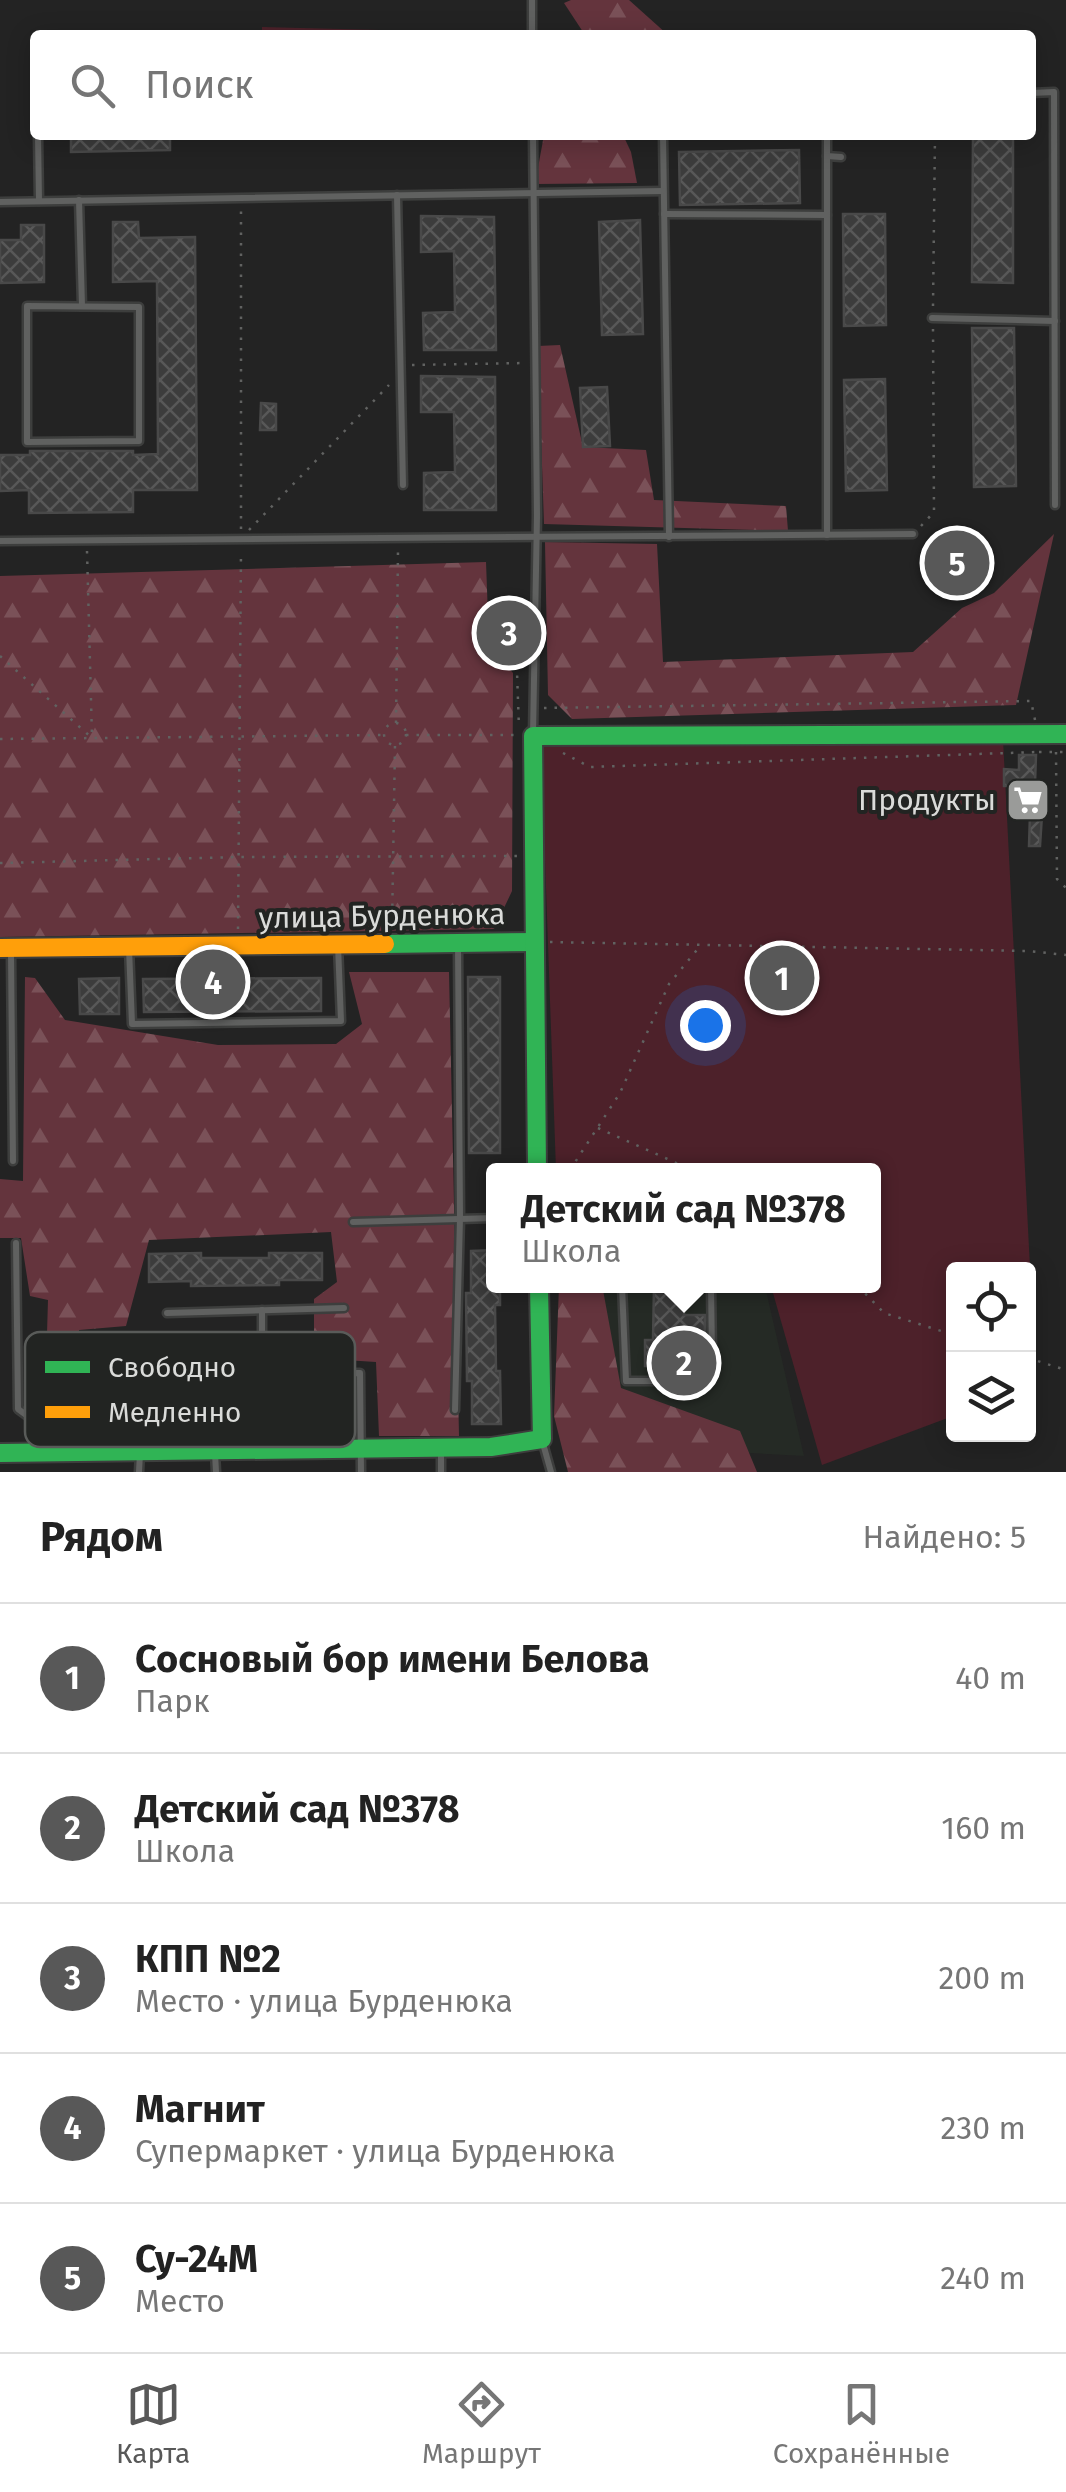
<!DOCTYPE html>
<html lang="ru">
<meta charset="utf-8">
<style>
body{margin:0;font-family:"Fira Sans",sans-serif;background:#f6f6f6;color:#222}
.controls{position:absolute;right:30px;bottom:30px;display:grid;overflow:hidden;border-radius:10px;box-shadow:0 5px 25px #0003}
.controls button{width:90px;height:90px;display:grid;place-items:center;padding:0;border:0;border-bottom:2px solid #e0e0e0;background:#fff;color:#222;font:50px sans-serif}
.you{position:absolute;left:705px;top:1025px;width:35px;height:35px;margin:-25px;border:8px solid #fff;border-radius:50%;background:#1a73e8;box-shadow:0 0 0 15px #1a73e833}
.badge{display:grid;place-items:center;width:65px;height:65px;border-radius:50%;background:#585858;color:#fff;font-size:32px;font-weight:700}
.pin{position:absolute;translate:-50% -50%;border:5px solid #fff;box-shadow:0 2px 10px #0006}
.popup{position:absolute;left:486px;top:1163px;width:395px;height:130px;box-sizing:border-box;display:grid;place-content:center;border-radius:10px;background:#fff;filter:drop-shadow(0 2px 8px #0005);font-size:32px;white-space:nowrap;color:#767676}
.popup b{font-size:38px;color:#222}
.popup::after{content:'';position:absolute;left:50%;top:100%;margin-left:-20px;border:20px solid transparent;border-top-color:#fff}
.list{margin:0;padding:0;list-style:none}
h2{display:flex;justify-content:space-between;align-items:center;height:130px;margin:0;padding:0 40px;font-size:42px}
h2 small{font-size:32px;font-weight:400;color:#767676}
.list li{display:grid;grid-template-columns:65px 1fr auto;gap:30px;align-items:center;box-sizing:border-box;height:150px;padding:0 40px;border-top:2px solid #e0e0e0}
.list b{display:block;font-size:38px;white-space:nowrap}
.list p{margin:0;font-size:32px;white-space:nowrap;color:#767676}
.list em{font-size:32px;font-style:normal;color:#767676}
.icon{flex:none;width:55px;height:55px;fill:none;stroke:currentColor;stroke-width:2;stroke-linecap:round;stroke-linejoin:round}
.map{position:relative;flex:none;width:1066px;height:1472px;overflow:hidden}
.search{position:absolute;background:#fff;box-shadow:0 5px 25px #0003;left:30px;right:30px;top:30px;height:110px;display:flex;align-items:center;gap:25px;box-sizing:border-box;padding:0 35px;border-radius:10px;color:#767676;font-size:38px}
.sheet{height:880px;background:#fff}
nav{display:flex;justify-content:space-around;align-items:center;box-sizing:border-box;height:140px;border-top:2px solid #e0e0e0;background:#fff;font-size:28px;color:#767676}
nav a{display:grid;justify-items:center;gap:5px}
nav .on{color:#585858}
.map>svg:first-child{display:block}
</style>
<div class="map">
<svg width="1066" height="1472" viewBox="0 0 1066 1472">
<defs>
<pattern id="forest-firs" width="22" height="20" patternUnits="userSpaceOnUse" patternTransform="scale(2.5)"><rect width="22" height="20" fill="#64343d"/><path d="M5 1l3.5 6h-7zM16 11l3.5 6h-7z" fill="#7a5158"/></pattern>
<pattern id="building-cross-hatch" width="8" height="8" patternUnits="userSpaceOnUse" patternTransform="scale(2.5)"><rect width="8" height="8" fill="#3c3c3c"/><path d="M0 0l8 8M0 8l8-8" fill="none" stroke="#585858"/></pattern>
</defs>
<rect width="100%" height="100%" fill="#232323"/>
<polygon fill="#252a25" points="583,1286 765,1286 804,1456 586,1444"/>
<g fill="url(#forest-firs)">
<polygon points="571,0 629,0 668,35 585,35 564,3"/>
<polygon points="544,135 623,135 631,152 637,183 535,184"/>
<polygon points="560,345 583,447 646,450 654,500 786,506 788,531 544,524 538,346"/>
<polygon points="1054,534 1016,705 572,719 548,695 545,542 657,544 663,662 913,652 962,608 994,593"/>
<polygon points="486,562 489,644 513,673 512,891 494,929 0,937 0,576"/>
<polygon points="349,972 449,972 459,1436 379,1436 376,1362 314,1358 314,1299 337,1282 331,1232 149,1240 126,1326 79,1330 80,1438 44,1437 48,1300 30,1296 21,1238 0,1238 0,1179 23,1181 25,977 35,978 65,1020 218,1045 336,1044 362,1024"/>
<polygon points="559,1286 603,1290 621,1388 740,1431 757,1472 568,1472 554,1416"/>
</g>
<g fill="#4d212a">
<polygon points="262,27 419,31 419,35 262,35"/>
<polygon points="1003,739 1036,1385 1029,1388 1028,1270 954,1270 953,1416 822,1465 771,1286 874,1286 874,1170 556,1170 541,746"/>
</g>
<g fill="url(#building-cross-hatch)" stroke="#494949" stroke-width="2.5">
<polygon points="71,135 170,135 170,150 71,152"/>
<polygon points="973,135 1013,135 1013,283 972,282"/>
<polygon points="799,150 800,203 680,205 679,152"/>
<polygon points="843,214 885,214 886,325 844,326"/>
<polygon points="421,216 494,217 496,350 424,350 423,313 455,312 454,251 421,252"/>
<polygon points="640,220 643,334 602,335 599,222"/>
<polygon points="113,222 138,222 139,238 195,237 197,490 133,490 133,512 29,513 29,490 0,491 0,455 30,455 30,451 133,451 133,455 158,454 157,281 113,282"/>
<polygon points="21,225 44,225 44,282 0,283 0,240 21,240"/>
<polygon points="972,328 1014,328 1016,486 974,487"/>
<polygon points="421,376 495,377 496,510 424,510 424,473 455,472 454,412 421,412"/>
<polygon points="885,379 887,490 846,491 844,380"/>
<polygon points="607,387 610,446 583,447 580,388"/>
<polygon points="261,403 276,404 276,430 260,430"/>
<rect x="491" y="625" width="37" height="16"/>
<polygon points="1019,755 1036,755 1034,812 1017,812 1018,786 1004,786 1004,769 1019,770"/>
<polygon points="1030,814 1042,815 1040,846 1029,846"/>
<polygon points="468,977 500,977 500,1153 469,1153"/>
<polygon points="119,978 119,1014 80,1014 79,979"/>
<polygon points="321,978 321,1011 144,1012 143,979"/>
<polygon points="494,1250 494,1286 500,1286 500,1305 495,1305 496,1371 500,1371 501,1424 472,1424 472,1381 467,1381 466,1293 471,1293 471,1251"/>
<polygon points="201,1253 201,1258 269,1258 269,1253 322,1253 322,1280 279,1280 279,1285 191,1286 191,1281 149,1282 149,1254"/>
<polygon points="654,1286 684,1286 684,1315 705,1315 704,1367 645,1366 645,1340 653,1340"/>
<polygon points="327,1401 327,1426 85,1429 85,1403"/>
</g>
<g fill="none" stroke-linecap="round" stroke-linejoin="round">
<defs>
<g id="lane">
<polyline points="532,35 532,0"/>
<polyline points="1031,93 1054,92 1055,505"/>
<polyline points="38,135 39,201"/>
<polyline points="663,135 669,537"/>
<polyline points="827,135 827,156 841,157"/>
<polyline points="827,156 827,535"/>
<polyline points="397,195 403,485"/>
<polyline points="79,200 82,306"/>
<polyline points="0,202 663,191"/>
<polyline points="664,214 827,215"/>
<polygon points="27,306 139,307 139,441 27,442"/>
<polyline points="932,318 1055,321"/>
<polyline points="0,541 913,534"/>
<polyline points="533,734 537,516 533,135"/>
<polyline points="129,948 132,1024 341,1021 338,945"/>
<polyline points="11,953 13,1161"/>
<polyline points="353,1222 494,1218"/>
<polyline points="16,1243 18,1409 33,1420 33,1449"/>
<polyline points="622,1286 626,1381 706,1381"/>
<polyline points="711,1286 712,1354"/>
<polyline points="167,1313 344,1308"/>
<polyline points="262,1374 360,1373 361,1472"/>
<polyline points="121,1376 262,1374 262,1310"/>
<polyline points="455,1410 460,1218 458,944"/>
<polyline points="542,1440 551,1472"/>
<polyline points="215,1453 216,1472"/>
<polyline points="139,1472 140,1453"/>
<polyline points="441,1472 441,1448"/>
</g>
<g id="fast">
<polyline points="385,944 534,942"/>
<polyline points="537,1170 533,736 1066,734"/>
<polyline points="0,1453 491,1447 542,1439 539,1286"/>
</g>
<polyline id="slow" points="0,948 385,944"/>
</defs>
<use href="#lane" stroke="#3d3e3d" stroke-width="11"/>
<use href="#fast" stroke="#3d3e3d" stroke-width="22"/>
<use href="#slow" stroke="#3d3e3d" stroke-width="22"/>
<g stroke="#616261" stroke-width="2.5" stroke-dasharray="2.5 8" stroke-linecap="butt">
<polyline points="933,306 935,135"/>
<polyline points="412,365 524,363"/>
<polyline points="921,526 934,512 933,329"/>
<polyline points="241,529 241,207"/>
<polyline points="249,530 389,385"/>
<polyline points="87,551 92,737"/>
<polyline points="516,644 519,728"/>
<polyline points="0,656 92,738"/>
<polyline points="544,708 1031,701 1035,720"/>
<circle cx="395" cy="734" r="11"/>
<polyline points="396,723 398,550"/>
<polyline points="406,735 515,735"/>
<polyline points="0,739 384,735"/>
<polyline points="1039,752 1066,752"/>
<polyline points="1056,752 1057,879 1066,888"/>
<polyline points="563,753 590,767 1037,752"/>
<polyline points="0,863 238,857 518,856"/>
<polyline points="392,927 395,745"/>
<polyline points="238,929 241,552"/>
<polyline points="550,942 1029,951 1066,955"/>
<polyline points="598,1128 692,1170"/>
<polyline points="570,1170 620,1093 669,984 701,945"/>
<polyline points="858,1286 884,1313 954,1335"/>
<polyline points="1028,1358 1066,1370"/>
</g>
<use href="#lane" stroke="#606160" stroke-width="6"/>
<use href="#fast" stroke="#30b455" stroke-width="18"/>
<use href="#slow" stroke="#ff9f0a" stroke-width="18"/>
</g>
<defs>
<symbol id="supermarket-square" viewBox="-11 -11 22 22"><rect x="-9" y="-9" width="18" height="18" rx="4" fill="#9a9b99" stroke="#222422"/><path d="M-6-5.5h2.5l.6 2H6L4.5 2H-2.5L-4.4-4H-6ZM-1.5 3.2a1.3 1.3 0 1 0 .1 0ZM3 3.2a1.3 1.3 0 1 0 .1 0Z" fill="#fff"/></symbol>
</defs>
<g fill-rule="evenodd">
<use href="#supermarket-square" x="1003" y="775" width="50" height="50"/>
</g>
<g text-anchor="middle" dominant-baseline="central" stroke-width="8" stroke-linejoin="round" paint-order="stroke">
<g font-size="30" fill="#dadbd9" stroke="#222422" text-anchor="end">
<text x="996" y="800">Продукты</text>
</g>
<g font-size="30" fill="#dadbd9" stroke="#222422">
<text transform="translate(382 916) rotate(-1)">улица Бурденюка</text>
</g>
</g>
<rect x="25" y="1332" width="330" height="115" rx="15" fill="#222422" stroke="#595b59" stroke-width="2.5"/>
<rect x="45" y="1361" width="45" height="12" fill="#30b455"/>
<rect x="45" y="1406" width="45" height="12" fill="#ff9f0a"/>
<g font-size="28" fill="#dadbd9">
<text x="108" y="1377">Свободно</text>
<text x="108" y="1422">Медленно</text>
</g>
</svg>
<div class="controls">
<button><svg class="icon" aria-label="locate" viewBox="0 0 24 24"><circle cx="12" cy="12" r="6"/><path d="M12 2v4M12 18v4M2 12h4M18 12h4"/></svg></button>
<button><svg class="icon" aria-label="layers" viewBox="0 0 24 24"><path d="M12 4l9 5-9 5-9-5zM3 14l9 5 9-5"/></svg></button>
</div>
<div class="you"></div>
<div class="pin badge" style="left:782px;top:978px">1</div>
<div class="pin badge" style="left:684px;top:1363px">2</div>
<div class="popup"><b>Детский сад №378</b>Школа</div>
<div class="pin badge" style="left:509px;top:633px">3</div>
<div class="pin badge" style="left:213px;top:982px">4</div>
<div class="pin badge" style="left:957px;top:563px">5</div>
<div class="search"><svg class="icon" aria-label="search" viewBox="0 0 24 24"><circle cx="10" cy="10" r="6"/><path d="M15 15l6 6"/></svg>Поиск</div>
</div>
<section class="sheet">
<h2>Рядом<small>Найдено: 5</small></h2>
<ul class="list">
<li><span class="badge">1</span><div><b>Сосновый бор имени Белова</b><p>Парк</p></div><em>40 m</em></li>
<li><span class="badge">2</span><div><b>Детский сад №378</b><p>Школа</p></div><em>160 m</em></li>
<li><span class="badge">3</span><div><b>КПП №2</b><p>Место · улица Бурденюка</p></div><em>200 m</em></li>
<li><span class="badge">4</span><div><b>Магнит</b><p>Супермаркет · улица Бурденюка</p></div><em>230 m</em></li>
<li><span class="badge">5</span><div><b>Су-24М</b><p>Место</p></div><em>240 m</em></li>
</ul>
</section>
<nav>
<a class="on"><svg class="icon" aria-label="map" viewBox="0 0 24 24"><path d="M3 6l6-2 6 2 6-2v14l-6 2-6-2-6 2zM9 4v14M15 6v14"/></svg>Карта</a>
<a><svg class="icon" aria-label="directions" viewBox="0 0 24 24"><path d="M12 3l9 9-9 9-9-9zM9 14v-3h6M13 9l2 2-2 2"/></svg>Маршрут</a>
<a><svg class="icon" aria-label="saved" viewBox="0 0 24 24"><path d="M7 4h10v16l-5-4-5 4z"/></svg>Сохранённые</a>
</nav>
